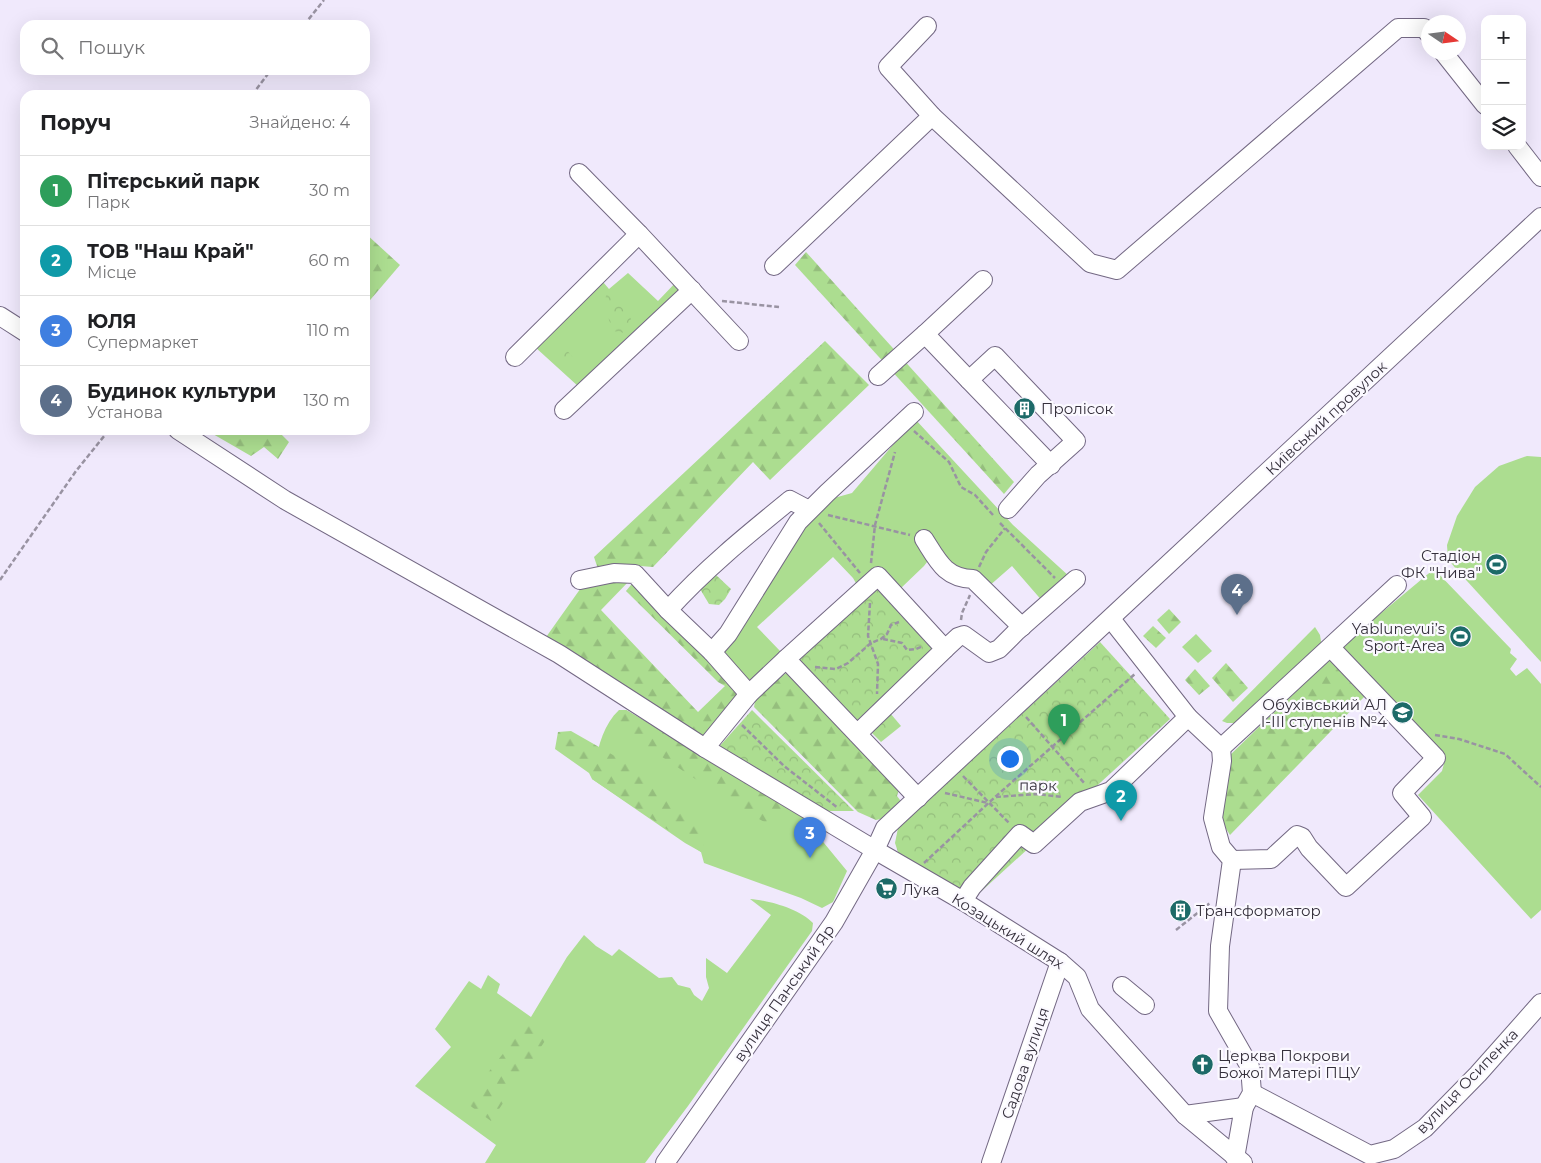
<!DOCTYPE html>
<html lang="uk">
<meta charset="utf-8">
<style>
body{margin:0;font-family:Montserrat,sans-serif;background:#f6f6f6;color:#202124}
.controls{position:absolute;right:15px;top:15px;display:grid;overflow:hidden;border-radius:10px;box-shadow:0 5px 20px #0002}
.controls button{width:45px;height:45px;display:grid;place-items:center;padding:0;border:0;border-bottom:1px solid #e0e0e0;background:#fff;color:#202124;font:25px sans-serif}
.compass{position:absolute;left:1421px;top:15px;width:45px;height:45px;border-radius:50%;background:#fff;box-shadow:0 5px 20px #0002;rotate:103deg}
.you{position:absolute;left:1009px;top:758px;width:18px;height:18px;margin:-12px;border:4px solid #fff;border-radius:50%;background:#1a73e8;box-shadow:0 0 0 8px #1a73e833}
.badge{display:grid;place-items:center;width:32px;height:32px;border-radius:50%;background:#1d6a68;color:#fff;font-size:16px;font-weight:700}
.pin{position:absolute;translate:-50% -41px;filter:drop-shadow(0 1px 2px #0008)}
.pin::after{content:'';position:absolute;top:26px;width:18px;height:15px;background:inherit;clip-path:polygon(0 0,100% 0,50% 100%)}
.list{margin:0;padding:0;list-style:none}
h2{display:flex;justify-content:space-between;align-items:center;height:65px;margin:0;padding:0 20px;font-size:21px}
h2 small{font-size:16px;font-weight:400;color:#757577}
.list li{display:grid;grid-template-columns:32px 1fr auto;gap:15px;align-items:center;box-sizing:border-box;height:70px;padding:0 20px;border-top:1px solid #e0e0e0}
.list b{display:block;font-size:19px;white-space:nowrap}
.list p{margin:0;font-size:16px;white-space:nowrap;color:#757577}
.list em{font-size:16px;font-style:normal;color:#757577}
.icon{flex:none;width:28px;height:28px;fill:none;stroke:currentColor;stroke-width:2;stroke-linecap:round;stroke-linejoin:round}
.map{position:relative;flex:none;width:1541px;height:1163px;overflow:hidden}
.search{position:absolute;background:#fff;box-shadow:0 5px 20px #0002;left:20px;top:20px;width:350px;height:55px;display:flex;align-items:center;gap:12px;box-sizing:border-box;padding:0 18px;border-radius:15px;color:#757577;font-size:19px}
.panel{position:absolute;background:#fff;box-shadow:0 5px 20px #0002;left:20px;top:90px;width:350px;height:345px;border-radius:15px}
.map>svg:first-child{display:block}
</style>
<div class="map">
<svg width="1541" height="1163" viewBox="0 0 1541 1163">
<defs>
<pattern id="forest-firs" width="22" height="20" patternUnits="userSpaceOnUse" patternTransform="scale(1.25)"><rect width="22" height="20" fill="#acdd90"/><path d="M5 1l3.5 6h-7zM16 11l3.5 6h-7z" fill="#95be7d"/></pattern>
<pattern id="park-crowns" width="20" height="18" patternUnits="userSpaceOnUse" patternTransform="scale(1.25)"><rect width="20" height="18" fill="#acdd90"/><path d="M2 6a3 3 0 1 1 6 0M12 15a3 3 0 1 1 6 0" fill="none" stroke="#95be7d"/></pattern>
</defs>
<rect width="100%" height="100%" fill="#f0e9fc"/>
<g fill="#acdd90">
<polygon points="628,273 658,301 679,279 686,286 579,387 535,347 603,282 609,289"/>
<polygon points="915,419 1013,525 1070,577 1044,603 1012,566 988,587 933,554 924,566 900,589 897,591 875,568 857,585 853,578 833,557 757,627 781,652 750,685 719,651 816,503 852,493"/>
<polygon points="1527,456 1541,457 1541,662 1456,569 1448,559 1447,545 1457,516 1475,487 1499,466"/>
<polygon points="1434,569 1511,649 1510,653 1517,659 1510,669 1516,676 1527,668 1541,684 1541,910 1531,919 1418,795 1442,771 1445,760 1338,649"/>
<polygon points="1315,627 1320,635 1322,647 1239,723 1227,723 1222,721"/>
<polygon points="1196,634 1212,651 1198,663 1182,647"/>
<path d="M619,710H626L757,787L801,815L847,871L833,902L822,908L801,898L704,863L701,852L685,843L592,779C597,755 600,728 619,710Z"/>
<path d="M750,899C768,900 800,909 813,923L812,931L688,1106L645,1163H485L496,1145L415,1086L451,1047L435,1029L469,981L481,989L488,975L500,984L497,993L531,1017L567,957L584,935L596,946L612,956L619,949L659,978L672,977L678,985L690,988L694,995L702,1001L709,988L706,977V958L727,973L771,915Z"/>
</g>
<g fill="url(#forest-firs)">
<polygon points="365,233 400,265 365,306"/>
<polygon points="806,252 1014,482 1004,494 795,265"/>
<polygon points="825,341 869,385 770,480 753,462 653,567 627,565 598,569 594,557"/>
<polygon points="206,430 277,430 289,442 278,459 264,447 251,456"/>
<polygon points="632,578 601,610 698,712 725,686 718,682 626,591 635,580 744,695 706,743 544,640 583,585"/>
<polygon points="1169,609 1181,622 1169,634 1157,620"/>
<polygon points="1153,626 1166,638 1156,648 1143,636"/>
<polygon points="1330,658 1366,695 1230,835 1218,816 1226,759"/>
<polygon points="1226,663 1248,688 1233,702 1212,678"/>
<polygon points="1195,669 1210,686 1199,695 1185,680"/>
<polygon points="790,670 900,786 897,796 903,804 890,817 876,820 858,812 754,707 756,696"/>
<polygon points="626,710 790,806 774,827 742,810 614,725"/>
<polygon points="571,731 655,779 691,811 706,836 701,852 592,779 589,773 555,749 558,732"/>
<polygon points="531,1018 551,1032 491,1121 465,1102"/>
</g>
<g fill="url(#park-crowns)">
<polygon points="608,289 617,291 619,303 631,316 630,328 625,333 613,331 608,317 602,310"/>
<polygon points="565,348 575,360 565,369 555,357"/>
<polygon points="716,575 731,589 725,599 719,605 709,604 700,589 706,581"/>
<polygon points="878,585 935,647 857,724 796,658"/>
<polygon points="1100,642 1170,719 974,898 899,855 895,843 898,828"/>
<polygon points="885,707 901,726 881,742 865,726"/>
<polygon points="752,710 854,811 821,811 717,749"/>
</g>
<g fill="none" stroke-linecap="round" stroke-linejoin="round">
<defs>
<g id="minor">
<polyline points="927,26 888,67 932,116"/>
<polyline points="1443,52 1485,105"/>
<polyline points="1517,146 1541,177"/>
<polyline points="579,173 639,234 739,341"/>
<polyline points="774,266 932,116 1090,263 1117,270 1398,28 1424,28 1428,33"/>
<polyline points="0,316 25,332"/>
<polyline points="925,334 983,280"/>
<polyline points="515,357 639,234"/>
<polyline points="878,376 925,334 969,380 995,356 1076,441 1038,475 1008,509"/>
<polyline points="969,380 1051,465"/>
<polyline points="564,410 692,290"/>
<polyline points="178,430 285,500 559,654 705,748 875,850 834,922 665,1163"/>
<path d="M924,539C938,561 945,578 973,579L1022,627"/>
<polyline points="580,580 614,573 635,574 668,610"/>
<polyline points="1111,619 1188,717 1221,748"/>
<polyline points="945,649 958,637 964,635 989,653 999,649 1017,631 1076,579"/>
<path d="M712,652L668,610C705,569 747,535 790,500L809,510"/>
<polyline points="749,694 786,659"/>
<polyline points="857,734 945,649 878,576 786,659 918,798"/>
<polyline points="705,748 749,694 712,652 728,634 798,522 827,493 914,412"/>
<polyline points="1221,748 1222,761 1213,818 1221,847 1232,860 1220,946 1218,1011 1250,1067 1252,1093 1244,1107"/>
<polyline points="1221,748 1397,585"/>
<polyline points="1232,860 1271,859 1297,835 1302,837 1309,848 1346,887 1422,817 1402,793 1436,758 1331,648"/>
<polyline points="963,901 972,887 1020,834 1034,844 1080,802 1111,791 1188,717"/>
<polyline points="1122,986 1145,1005"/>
<polyline points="1252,1093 1370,1155 1394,1149 1425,1128 1478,1074 1541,1003"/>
<polyline points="1185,1115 1244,1107 1235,1158"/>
<polyline points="991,1163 1060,962"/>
<polyline points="1243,1163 1185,1115 1090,1009 1077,977 1060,962 963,901 875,850 885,828 1541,217"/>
</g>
</defs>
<use href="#minor" stroke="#736883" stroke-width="20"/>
<g stroke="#9993a2" stroke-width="2.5" stroke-dasharray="5 2.5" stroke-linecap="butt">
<polyline points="304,25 324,0"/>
<polyline points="252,95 271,70"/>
<polyline points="722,301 779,307"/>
<polyline points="914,431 949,462 961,487 975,495 993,515"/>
<polyline points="828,515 910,535"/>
<polyline points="819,523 860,573"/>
<polyline points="1000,523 1055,578"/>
<polyline points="871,563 875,525 895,452"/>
<polyline points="979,567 986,552 1005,528"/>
<polyline points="0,580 76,471 109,430"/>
<polyline points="870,603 868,636 878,664 877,694"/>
<polyline points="961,620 962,613 970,595"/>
<polyline points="883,639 902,643 907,650 916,649 923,646"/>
<polyline points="815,667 836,669 848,663 871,643 881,639 887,634 891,625 899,622"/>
<polyline points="1026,717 1085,784"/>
<polyline points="742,725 784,766 838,808"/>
<polyline points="1435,735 1459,739 1505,754 1541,787"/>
<polyline points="963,776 1010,824"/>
<polyline points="945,793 988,803"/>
<polyline points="996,797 1036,794 1063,797"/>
<polyline points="924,863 995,797 1136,673"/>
<polyline points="1176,930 1210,903"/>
</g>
<use href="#minor" stroke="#fff" stroke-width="18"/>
</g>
<defs>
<symbol id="building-disc" viewBox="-11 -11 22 22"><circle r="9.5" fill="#1d6a68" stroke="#fbf9ff"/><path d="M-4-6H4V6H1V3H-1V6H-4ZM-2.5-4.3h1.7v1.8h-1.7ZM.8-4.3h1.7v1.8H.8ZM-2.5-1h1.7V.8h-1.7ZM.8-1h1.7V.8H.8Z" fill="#fff"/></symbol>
<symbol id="stadium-disc" viewBox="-11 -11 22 22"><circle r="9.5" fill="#1d6a68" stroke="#fbf9ff"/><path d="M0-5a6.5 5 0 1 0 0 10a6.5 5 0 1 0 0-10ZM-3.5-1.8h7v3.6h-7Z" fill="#fff"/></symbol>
<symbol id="school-disc" viewBox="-11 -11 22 22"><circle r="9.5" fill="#1d6a68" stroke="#fbf9ff"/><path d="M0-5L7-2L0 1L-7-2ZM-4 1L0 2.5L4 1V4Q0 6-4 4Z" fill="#fff"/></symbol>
<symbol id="supermarket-disc" viewBox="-11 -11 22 22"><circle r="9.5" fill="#1d6a68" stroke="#fbf9ff"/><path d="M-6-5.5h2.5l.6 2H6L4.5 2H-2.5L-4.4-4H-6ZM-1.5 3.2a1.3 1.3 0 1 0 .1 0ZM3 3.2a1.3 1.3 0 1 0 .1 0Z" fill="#fff"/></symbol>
<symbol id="church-disc" viewBox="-11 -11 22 22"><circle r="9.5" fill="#1d6a68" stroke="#fbf9ff"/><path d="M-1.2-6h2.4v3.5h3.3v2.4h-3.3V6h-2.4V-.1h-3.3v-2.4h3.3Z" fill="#fff"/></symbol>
</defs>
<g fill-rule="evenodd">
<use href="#building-disc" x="1012" y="396" width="25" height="25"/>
<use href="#stadium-disc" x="1484" y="552" width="25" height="25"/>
<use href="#stadium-disc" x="1448" y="624" width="25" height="25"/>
<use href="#school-disc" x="1390" y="700" width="25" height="25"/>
<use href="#supermarket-disc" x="874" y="876" width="25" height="25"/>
<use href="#building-disc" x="1168" y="898" width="25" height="25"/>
<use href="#church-disc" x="1190" y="1052" width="25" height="25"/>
</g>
<g text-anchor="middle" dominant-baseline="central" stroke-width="4.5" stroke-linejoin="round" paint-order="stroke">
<g font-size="15" fill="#35303c" stroke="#fbf9ff" text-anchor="start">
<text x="1041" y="408">Пролісок</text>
<text x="1481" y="555" text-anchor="end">Стадіон<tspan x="1481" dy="17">ФК "Нива"</tspan></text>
<text x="1445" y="628" text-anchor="end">Yablunevui’s<tspan x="1445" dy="17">Sport-Area</tspan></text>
<text x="1387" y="704" text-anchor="end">Обухівський АЛ<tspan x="1387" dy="17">І-ІІІ ступенів №4</tspan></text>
<text x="902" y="889">Лука</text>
<text x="1196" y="910">Трансформатор</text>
<text x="1218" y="1055">Церква Покрови<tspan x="1218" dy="17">Божої Матері ПЦУ</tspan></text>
</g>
<g font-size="15" fill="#35303c" stroke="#fbf9ff">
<text transform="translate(1326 418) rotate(-43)">Київський провулок</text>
<text transform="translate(1038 785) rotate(1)">парк</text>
<text transform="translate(1008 931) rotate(32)">Козацький шлях</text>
<text transform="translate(784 993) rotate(-55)">вулиця Панський Яр</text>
<text transform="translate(1025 1063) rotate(-71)">Садова вулиця</text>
<text transform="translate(1467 1081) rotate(-46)">вулиця Осипенка</text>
</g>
</g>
</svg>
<div class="controls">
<button>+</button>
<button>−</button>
<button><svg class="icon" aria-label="layers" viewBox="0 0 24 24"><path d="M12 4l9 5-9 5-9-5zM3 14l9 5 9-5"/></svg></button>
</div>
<svg class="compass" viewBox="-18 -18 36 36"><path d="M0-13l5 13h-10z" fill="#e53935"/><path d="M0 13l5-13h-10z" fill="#757577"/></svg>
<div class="you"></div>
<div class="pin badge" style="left:1064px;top:745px;background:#2e9e5b">1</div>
<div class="pin badge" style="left:1121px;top:821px;background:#0f9aa8">2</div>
<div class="pin badge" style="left:810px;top:858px;background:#3f7fe0">3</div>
<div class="pin badge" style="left:1237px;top:615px;background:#5c6f8a">4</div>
<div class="search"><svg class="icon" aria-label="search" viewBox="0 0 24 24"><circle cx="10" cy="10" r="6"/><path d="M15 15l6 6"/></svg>Пошук</div>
<section class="panel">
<h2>Поруч<small>Знайдено: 4</small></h2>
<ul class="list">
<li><span class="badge" style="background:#2e9e5b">1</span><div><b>Пітєрський парк</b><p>Парк</p></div><em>30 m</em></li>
<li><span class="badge" style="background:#0f9aa8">2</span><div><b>ТОВ &quot;Наш Край&quot;</b><p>Місце</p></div><em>60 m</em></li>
<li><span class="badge" style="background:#3f7fe0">3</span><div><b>ЮЛЯ</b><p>Супермаркет</p></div><em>110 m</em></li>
<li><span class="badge" style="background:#5c6f8a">4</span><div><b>Будинок культури</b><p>Установа</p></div><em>130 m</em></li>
</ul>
</section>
</div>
